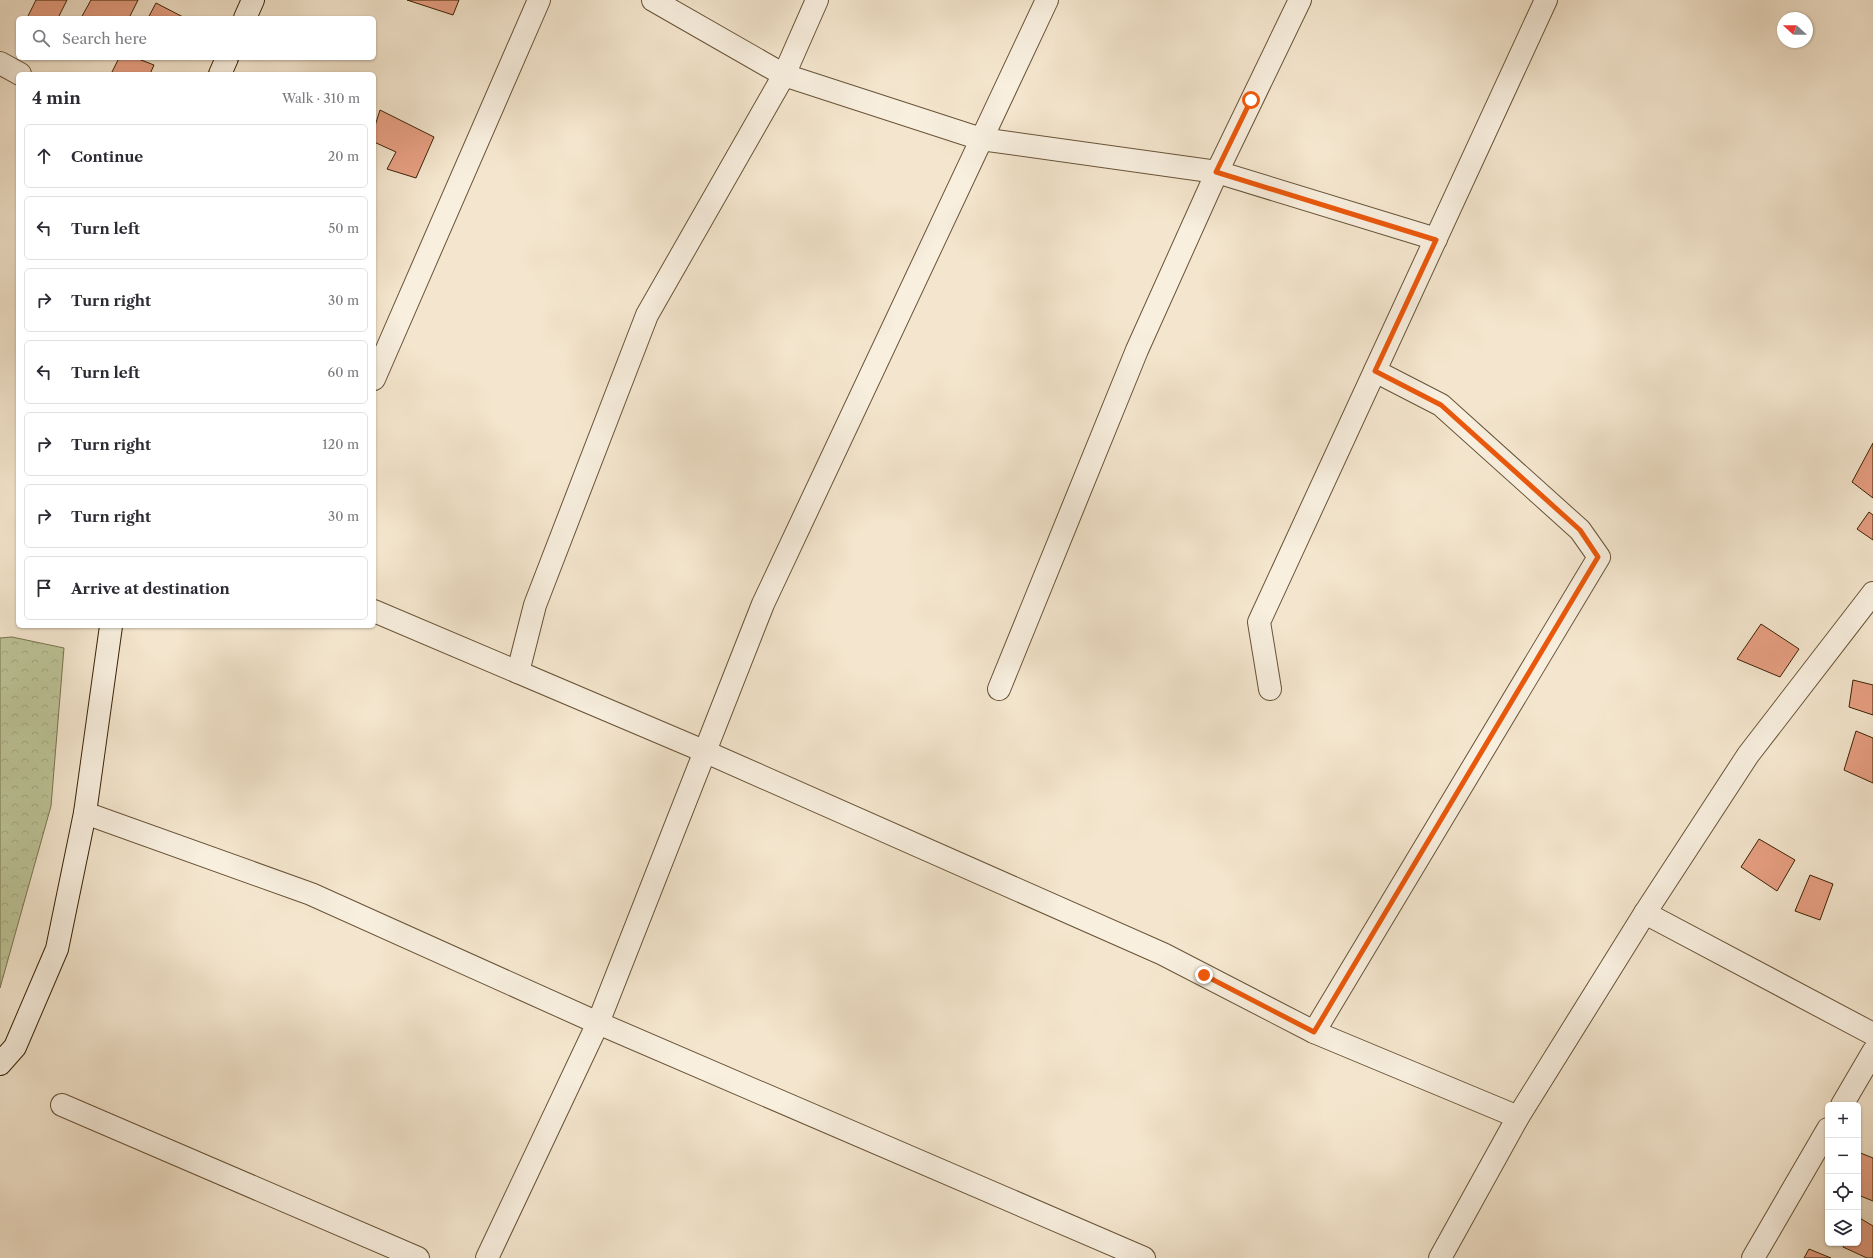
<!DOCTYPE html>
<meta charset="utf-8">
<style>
body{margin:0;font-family:"Libre Caslon Text",serif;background:#f7f7f7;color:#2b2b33}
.controls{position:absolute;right:12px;bottom:12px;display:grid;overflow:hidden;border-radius:6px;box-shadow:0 1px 3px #0004}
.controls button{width:36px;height:36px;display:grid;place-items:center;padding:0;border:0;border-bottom:1px solid #e1e1e2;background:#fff;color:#2b2b33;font:20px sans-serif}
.compass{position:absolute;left:1777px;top:12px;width:36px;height:36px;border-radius:50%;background:#fff;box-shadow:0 1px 3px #0004;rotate:291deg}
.stop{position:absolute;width:12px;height:12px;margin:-9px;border:3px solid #ea580c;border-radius:50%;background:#fff}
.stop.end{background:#ea580c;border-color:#fff;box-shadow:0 1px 4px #0008}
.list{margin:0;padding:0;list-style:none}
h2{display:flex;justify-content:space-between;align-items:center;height:52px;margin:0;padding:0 16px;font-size:17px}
h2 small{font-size:13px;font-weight:400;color:#7c7c81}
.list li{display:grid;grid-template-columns:26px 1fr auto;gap:12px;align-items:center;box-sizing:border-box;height:64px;margin:0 8px 8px;padding:0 8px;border:1px solid #e1e1e2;border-radius:6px}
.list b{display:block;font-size:15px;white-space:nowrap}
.list em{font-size:13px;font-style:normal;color:#7c7c81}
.icon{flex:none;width:22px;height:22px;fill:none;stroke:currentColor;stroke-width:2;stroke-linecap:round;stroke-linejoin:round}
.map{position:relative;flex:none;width:1873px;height:1258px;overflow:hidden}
.search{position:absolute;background:#fff;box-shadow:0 1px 3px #0004;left:16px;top:16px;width:360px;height:44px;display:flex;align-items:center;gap:10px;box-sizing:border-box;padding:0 14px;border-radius:6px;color:#7c7c81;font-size:15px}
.panel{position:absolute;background:#fff;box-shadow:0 1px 3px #0004;left:16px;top:72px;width:360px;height:556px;border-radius:6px}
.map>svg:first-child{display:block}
</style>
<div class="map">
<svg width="1873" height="1258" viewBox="0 0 1873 1258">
<defs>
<pattern id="forest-crowns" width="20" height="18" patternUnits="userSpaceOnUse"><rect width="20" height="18" fill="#bcc498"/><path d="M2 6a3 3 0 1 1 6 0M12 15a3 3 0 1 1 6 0" fill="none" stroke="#a2a881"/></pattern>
</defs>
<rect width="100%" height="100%" fill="#f4e6ce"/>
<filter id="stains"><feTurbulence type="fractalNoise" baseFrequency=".005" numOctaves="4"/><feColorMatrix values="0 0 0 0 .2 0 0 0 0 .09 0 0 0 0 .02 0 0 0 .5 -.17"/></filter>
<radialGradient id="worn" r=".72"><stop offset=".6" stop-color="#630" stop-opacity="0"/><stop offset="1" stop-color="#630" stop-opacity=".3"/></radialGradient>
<polygon fill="url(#forest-crowns)" stroke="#7b734e" points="12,637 64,648 51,806 0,988 0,638"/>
<g fill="#e79f82" stroke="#3a2204">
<polygon points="36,0 67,0 58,18 27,18"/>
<polygon points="91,0 138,0 129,18 81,18"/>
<polygon points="407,0 459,0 453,15"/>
<polygon points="156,3 185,18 148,18"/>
<polygon points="119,58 136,58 154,65 150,74 111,74"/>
<polygon points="380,110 434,137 416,178 387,169 396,152 374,142 374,129"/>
<polygon points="1873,443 1873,498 1852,482"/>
<polygon points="1869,512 1873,515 1873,540 1857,529"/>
<polygon points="1761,624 1799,649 1780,677 1737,659"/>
<polygon points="1853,680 1873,685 1873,715 1849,707"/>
<polygon points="1856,731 1873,738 1873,783 1844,770"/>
<polygon points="1759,839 1795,860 1777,891 1741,867"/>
<polygon points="1810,875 1833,884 1820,920 1795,911"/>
<polygon points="1858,1152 1873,1158 1873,1201 1858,1195"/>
<polygon points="1858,1217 1873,1226 1873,1258 1867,1258 1843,1247 1845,1243 1858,1243"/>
<polygon points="1809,1249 1831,1258 1804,1258"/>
</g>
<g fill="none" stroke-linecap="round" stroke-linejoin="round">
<defs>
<g id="street">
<polyline points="653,0 784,75 981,139 1217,172 1436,239"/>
<polyline points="0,63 20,74"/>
<polyline points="374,379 539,0"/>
<polyline points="374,611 706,752 1163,954 1314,1032 1518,1117"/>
<polyline points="518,672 535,605 647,315 784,75 817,0"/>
<polyline points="999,689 1137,350 1217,172 1300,0"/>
<polyline points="1270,689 1259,622 1546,0"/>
<polyline points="85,813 311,894 598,1023 1144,1258"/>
<polyline points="1645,913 1873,1034"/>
<polyline points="1314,1032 1599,557 1580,530 1441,405 1375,371"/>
<polyline points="62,1105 418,1258"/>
<polyline points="1842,1105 1873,1052"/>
<polyline points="487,1258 598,1023 763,604 1047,0"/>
<polyline points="1440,1258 1518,1117 1645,913 1748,755 1873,593"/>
<polyline points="1753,1258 1828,1129"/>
</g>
<g id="secondary">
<polyline points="245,18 253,0"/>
<polyline points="220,74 227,58"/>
<polyline points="0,1064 15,1047 57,949 85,813 111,626"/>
</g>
</defs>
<use href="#street" stroke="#685336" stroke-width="24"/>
<use href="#secondary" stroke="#3a2204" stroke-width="24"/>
<use href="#street" stroke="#f8efdf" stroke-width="22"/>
<use href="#secondary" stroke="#f8efdf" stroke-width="22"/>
</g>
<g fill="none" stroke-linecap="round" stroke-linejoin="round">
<polyline stroke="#ea580c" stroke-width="5" points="1204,975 1314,1032 1598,557 1580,530 1441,405 1375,371 1436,240 1216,172 1251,100"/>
</g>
<rect width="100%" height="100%" filter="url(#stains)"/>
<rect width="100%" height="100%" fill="url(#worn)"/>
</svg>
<div class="controls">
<button>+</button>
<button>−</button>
<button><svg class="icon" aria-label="locate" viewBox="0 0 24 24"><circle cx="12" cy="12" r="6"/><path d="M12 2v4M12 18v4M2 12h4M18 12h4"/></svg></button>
<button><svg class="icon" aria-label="layers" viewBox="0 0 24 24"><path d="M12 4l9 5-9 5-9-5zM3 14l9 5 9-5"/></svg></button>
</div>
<svg class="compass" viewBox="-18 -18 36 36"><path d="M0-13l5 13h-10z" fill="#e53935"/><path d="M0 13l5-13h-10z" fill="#7c7c81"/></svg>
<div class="stop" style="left:1251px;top:100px"></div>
<div class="stop end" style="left:1204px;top:975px"></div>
<div class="search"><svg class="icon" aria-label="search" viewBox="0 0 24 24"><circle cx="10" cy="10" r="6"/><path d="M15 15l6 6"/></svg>Search here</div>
<section class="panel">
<h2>4 min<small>Walk · 310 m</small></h2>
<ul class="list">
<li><svg class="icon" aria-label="ahead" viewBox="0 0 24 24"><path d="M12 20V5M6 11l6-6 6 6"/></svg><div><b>Continue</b></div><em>20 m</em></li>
<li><svg class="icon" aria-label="left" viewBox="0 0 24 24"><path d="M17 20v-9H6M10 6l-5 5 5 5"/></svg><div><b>Turn left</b></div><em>50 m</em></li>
<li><svg class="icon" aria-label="right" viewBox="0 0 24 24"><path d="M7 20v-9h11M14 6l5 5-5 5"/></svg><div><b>Turn right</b></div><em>30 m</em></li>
<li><svg class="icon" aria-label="left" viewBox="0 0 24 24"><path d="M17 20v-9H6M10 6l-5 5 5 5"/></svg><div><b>Turn left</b></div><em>60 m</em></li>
<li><svg class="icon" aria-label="right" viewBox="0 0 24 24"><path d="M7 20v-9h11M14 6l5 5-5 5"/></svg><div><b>Turn right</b></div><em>120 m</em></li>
<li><svg class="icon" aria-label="right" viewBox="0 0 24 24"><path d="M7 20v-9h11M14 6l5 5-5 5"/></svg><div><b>Turn right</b></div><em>30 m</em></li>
<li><svg class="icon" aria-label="arrive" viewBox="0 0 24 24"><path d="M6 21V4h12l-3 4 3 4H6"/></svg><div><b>Arrive at destination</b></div></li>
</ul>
</section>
</div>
